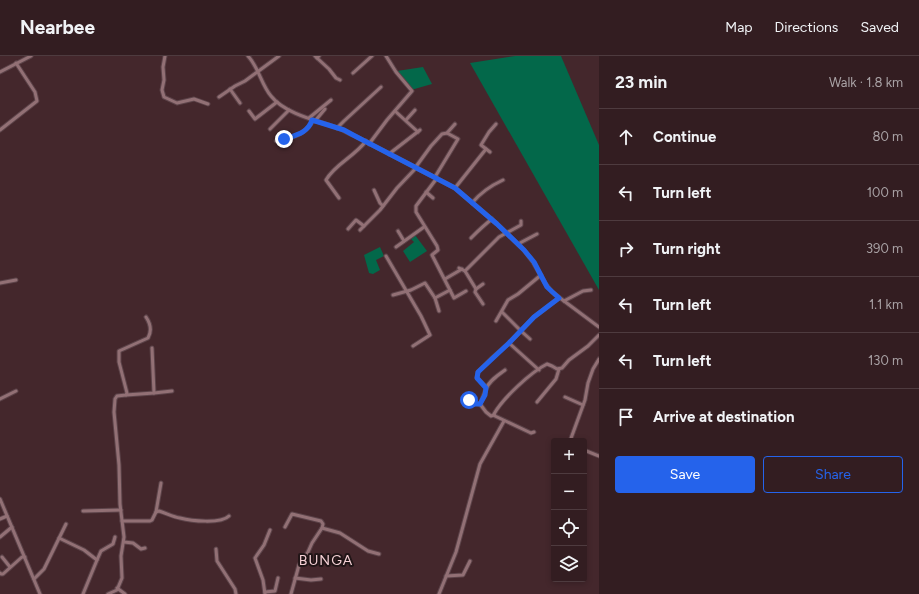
<!DOCTYPE html>
<meta charset="utf-8">
<style>
body{margin:0;font-family:Figtree,sans-serif;background:#3e2a2e;color:#f1f3f6}
.controls{position:absolute;right:12px;bottom:12px;display:grid;overflow:hidden;border-radius:4px;box-shadow:0 2px 6px #0003}
.controls button{width:36px;height:36px;display:grid;place-items:center;padding:0;border:0;border-bottom:1px solid #4e3b3f;background:#331d21;color:#f1f3f6;font:20px sans-serif}
.stop{position:absolute;width:12px;height:12px;margin:-9px;border:3px solid #2563eb;border-radius:50%;background:#fff}
.stop.end{background:#2563eb;border-color:#fff;box-shadow:0 1px 4px #0008}
.list{margin:0;padding:0;list-style:none}
h2{display:flex;justify-content:space-between;align-items:center;height:52px;margin:0;padding:0 16px;font-size:17px}
h2 small{font-size:13px;font-weight:400;color:#a9a2a5}
.list li{display:grid;grid-template-columns:26px 1fr auto;gap:12px;align-items:center;box-sizing:border-box;height:56px;padding:0 16px;border-top:1px solid #4e3b3f}
.list b{display:block;font-size:15px;white-space:nowrap}
.list em{font-size:13px;font-style:normal;color:#a9a2a5}
.actions{display:flex;gap:8px;padding:12px 16px}
.actions a{flex:1;padding:9px 0;border:1px solid #2563eb;border-radius:4px;text-align:center;font-size:14px;color:#2563eb}
.actions .main{background:#2563eb;color:#fff}
.icon{flex:none;width:22px;height:22px;fill:none;stroke:currentColor;stroke-width:2;stroke-linecap:round;stroke-linejoin:round}
.map{position:relative;flex:none;width:599px;height:538px;overflow:hidden}
header{display:flex;align-items:center;gap:24px;box-sizing:border-box;height:56px;padding:0 20px;background:#331d21;border-bottom:1px solid #4e3b3f}
header strong{font-size:19px}
nav{display:flex;gap:22px;margin-inline-start:auto;font-size:14px}
main{display:flex}
aside{flex:1;background:#331d21}
.map>svg:first-child{display:block}
</style>
<header>
<strong>Nearbee</strong>
<nav><a>Map</a><a>Directions</a><a>Saved</a></nav>
</header>
<main>
<div class="map">
<svg width="599" height="538" viewBox="0 0 599 538">
<rect width="100%" height="100%" fill="#44272c"/>
<g fill="#03684a">
<polygon points="515,0 561,0 599,89 599,234 470,7"/>
<polygon points="423,11 432,28 411,34 397,15"/>
<polygon points="415,179 427,195 410,206 403,195 414,186 410,182"/>
<polygon points="380,191 384,200 376,204 380,214 373,218 369,217 364,199"/>
</g>
<g fill="none" stroke-linecap="round" stroke-linejoin="round">
<defs>
<g id="minor">
<polyline points="165,0 163,11 164,24 162,34 164,41 177,47 194,43 208,48"/>
<path d="M248,0C259,12 261,28 271,40C285,58 318,65 338,72C344,74 349,78 355,80L455,132L497,168L524,194L533,206L545,227L552,236L599,271"/>
<polyline points="315,0 317,2 319,0"/>
<polyline points="317,2 329,13 336,22 340,24"/>
<polyline points="0,16 31,0"/>
<polyline points="353,17 372,0"/>
<polyline points="230,33 240,47"/>
<polyline points="219,41 235,30 245,25 279,0"/>
<polyline points="249,55 255,63 277,46"/>
<polyline points="395,55 418,76"/>
<polyline points="309,62 331,44"/>
<polyline points="406,64 415,54"/>
<polyline points="315,65 325,53"/>
<polyline points="337,72 344,65 381,31"/>
<polyline points="270,73 289,54"/>
<polyline points="0,74 37,45 35,36 16,7"/>
<path d="M276,85C290,83 307,78 313,64"/>
<polyline points="369,88 387,64 412,35 396,16 386,0"/>
<polyline points="490,96 481,89 489,76 496,68"/>
<polyline points="389,98 420,74"/>
<polyline points="415,112 431,90 442,78 447,77 455,68"/>
<polyline points="435,121 458,83 447,77"/>
<polyline points="437,122 416,150 416,156 437,190 438,194 432,199 454,242 466,235"/>
<polyline points="455,132 486,93"/>
<polyline points="374,134 380,147 383,150"/>
<polyline points="426,136 433,142"/>
<path d="M339,142L326,124C335,108 354,101 366,85"/>
<path d="M472,147C481,136 490,130 503,124"/>
<polyline points="348,173 356,164 364,170"/>
<polyline points="360,174 380,154 397,132 416,112"/>
<polyline points="398,175 404,185"/>
<path d="M471,182C478,175 484,169 492,163"/>
<polyline points="518,188 537,178"/>
<polyline points="396,191 424,171"/>
<polyline points="386,200 421,260 430,279 413,290"/>
<polyline points="459,212 465,215 476,233 475,236 483,248"/>
<polyline points="465,215 499,181 521,169 521,165"/>
<polyline points="445,223 462,213"/>
<polyline points="0,227 16,224"/>
<polyline points="476,233 483,228"/>
<polyline points="393,239 411,234 425,227 435,242 439,255"/>
<polyline points="435,242 450,234"/>
<polyline points="564,245 583,235 591,234"/>
<polyline points="502,256 521,275 530,283"/>
<polyline points="496,265 508,244 518,238 541,219"/>
<polyline points="509,287 539,314"/>
<polyline points="486,331 477,322 478,316 492,302 509,287 534,261 559,242"/>
<polyline points="154,337 172,335"/>
<polyline points="126,339 154,337 152,292"/>
<polyline points="565,341 583,349"/>
<polyline points="468,342 472,347 480,348"/>
<polyline points="0,343 16,335"/>
<polyline points="537,346 556,323 559,313"/>
<path d="M494,359L491,360L486,356L480,348C483,342 484,338 486,333C489,325 498,319 505,314"/>
<path d="M534,376L531,377L495,360L494,358C503,342 531,316 547,308L552,310L557,313L562,312L569,304L588,290L599,279"/>
<polyline points="570,385 585,344 588,327 593,313 599,303"/>
<polyline points="584,394 599,400"/>
<polyline points="0,443 40,538"/>
<polyline points="83,455 121,454"/>
<polyline points="156,456 161,427"/>
<polyline points="0,463 7,460"/>
<path d="M122,465H150L152,464L156,456L159,455C166,457 173,461 180,462C191,465 221,468 229,460"/>
<polyline points="285,471 292,458 321,465 323,468 322,472 312,487 308,496 299,509 291,538"/>
<polyline points="322,472 340,477 368,495 379,498"/>
<polyline points="0,481 12,471"/>
<polyline points="59,482 84,494 97,504 83,538"/>
<polyline points="124,486 133,487 141,493 145,492"/>
<polyline points="216,493 217,505 235,533 236,538"/>
<polyline points="2,501 10,511"/>
<polyline points="97,504 101,495 113,488 115,481"/>
<polyline points="0,517 1,518 3,518 22,501 25,501"/>
<polyline points="446,520 463,519 470,505"/>
<polyline points="295,522 311,524 321,523"/>
<polyline points="34,523 44,513 66,468"/>
<polyline points="117,532 125,538"/>
<polyline points="265,536 275,535 278,522"/>
<path d="M108,538L117,534L122,522L121,500L124,481L120,448L119,409L114,356L115,343L117,340L126,339L127,337L119,306V295L148,282C152,275 150,267 146,261"/>
<polyline points="265,538 263,524 255,502 264,489 270,474"/>
<polyline points="439,538 456,496 480,408 504,365"/>
</g>
</defs>
<use href="#minor" stroke="#5c4349" stroke-width="5"/>
<use href="#minor" stroke="#927075" stroke-width="3"/>
</g>
<g fill="none" stroke-linecap="round" stroke-linejoin="round">
<path stroke="#2563eb" stroke-width="5" d="M284,83C296,79 308,77 312,64L344,74L355,80L455,132L497,168L524,194L534,206L547,231L559,242L534,261L509,287L478,316L477,322L486,332L485,339L480,348H474L469,344"/>
</g>
<g text-anchor="middle" dominant-baseline="central" stroke-width="4" stroke-linejoin="round" paint-order="stroke">
<g font-size="14" letter-spacing="1" fill="#f6d1d6" stroke="#211517">
<text x="326" y="504">BUNGA</text>
</g>
</g>
</svg>
<div class="controls">
<button>+</button>
<button>−</button>
<button><svg class="icon" aria-label="locate" viewBox="0 0 24 24"><circle cx="12" cy="12" r="6"/><path d="M12 2v4M12 18v4M2 12h4M18 12h4"/></svg></button>
<button><svg class="icon" aria-label="layers" viewBox="0 0 24 24"><path d="M12 4l9 5-9 5-9-5zM3 14l9 5 9-5"/></svg></button>
</div>
<div class="stop" style="left:469px;top:344px"></div>
<div class="stop end" style="left:284px;top:83px"></div>
</div>
<aside>
<h2>23 min<small>Walk · 1.8 km</small></h2>
<ul class="list">
<li><svg class="icon" aria-label="ahead" viewBox="0 0 24 24"><path d="M12 20V5M6 11l6-6 6 6"/></svg><div><b>Continue</b></div><em>80 m</em></li>
<li><svg class="icon" aria-label="left" viewBox="0 0 24 24"><path d="M17 20v-9H6M10 6l-5 5 5 5"/></svg><div><b>Turn left</b></div><em>100 m</em></li>
<li><svg class="icon" aria-label="right" viewBox="0 0 24 24"><path d="M7 20v-9h11M14 6l5 5-5 5"/></svg><div><b>Turn right</b></div><em>390 m</em></li>
<li><svg class="icon" aria-label="left" viewBox="0 0 24 24"><path d="M17 20v-9H6M10 6l-5 5 5 5"/></svg><div><b>Turn left</b></div><em>1.1 km</em></li>
<li><svg class="icon" aria-label="left" viewBox="0 0 24 24"><path d="M17 20v-9H6M10 6l-5 5 5 5"/></svg><div><b>Turn left</b></div><em>130 m</em></li>
<li><svg class="icon" aria-label="arrive" viewBox="0 0 24 24"><path d="M6 21V4h12l-3 4 3 4H6"/></svg><div><b>Arrive at destination</b></div></li>
</ul>
<div class="actions"><a class="main">Save</a><a>Share</a></div>
</aside>
</main>
